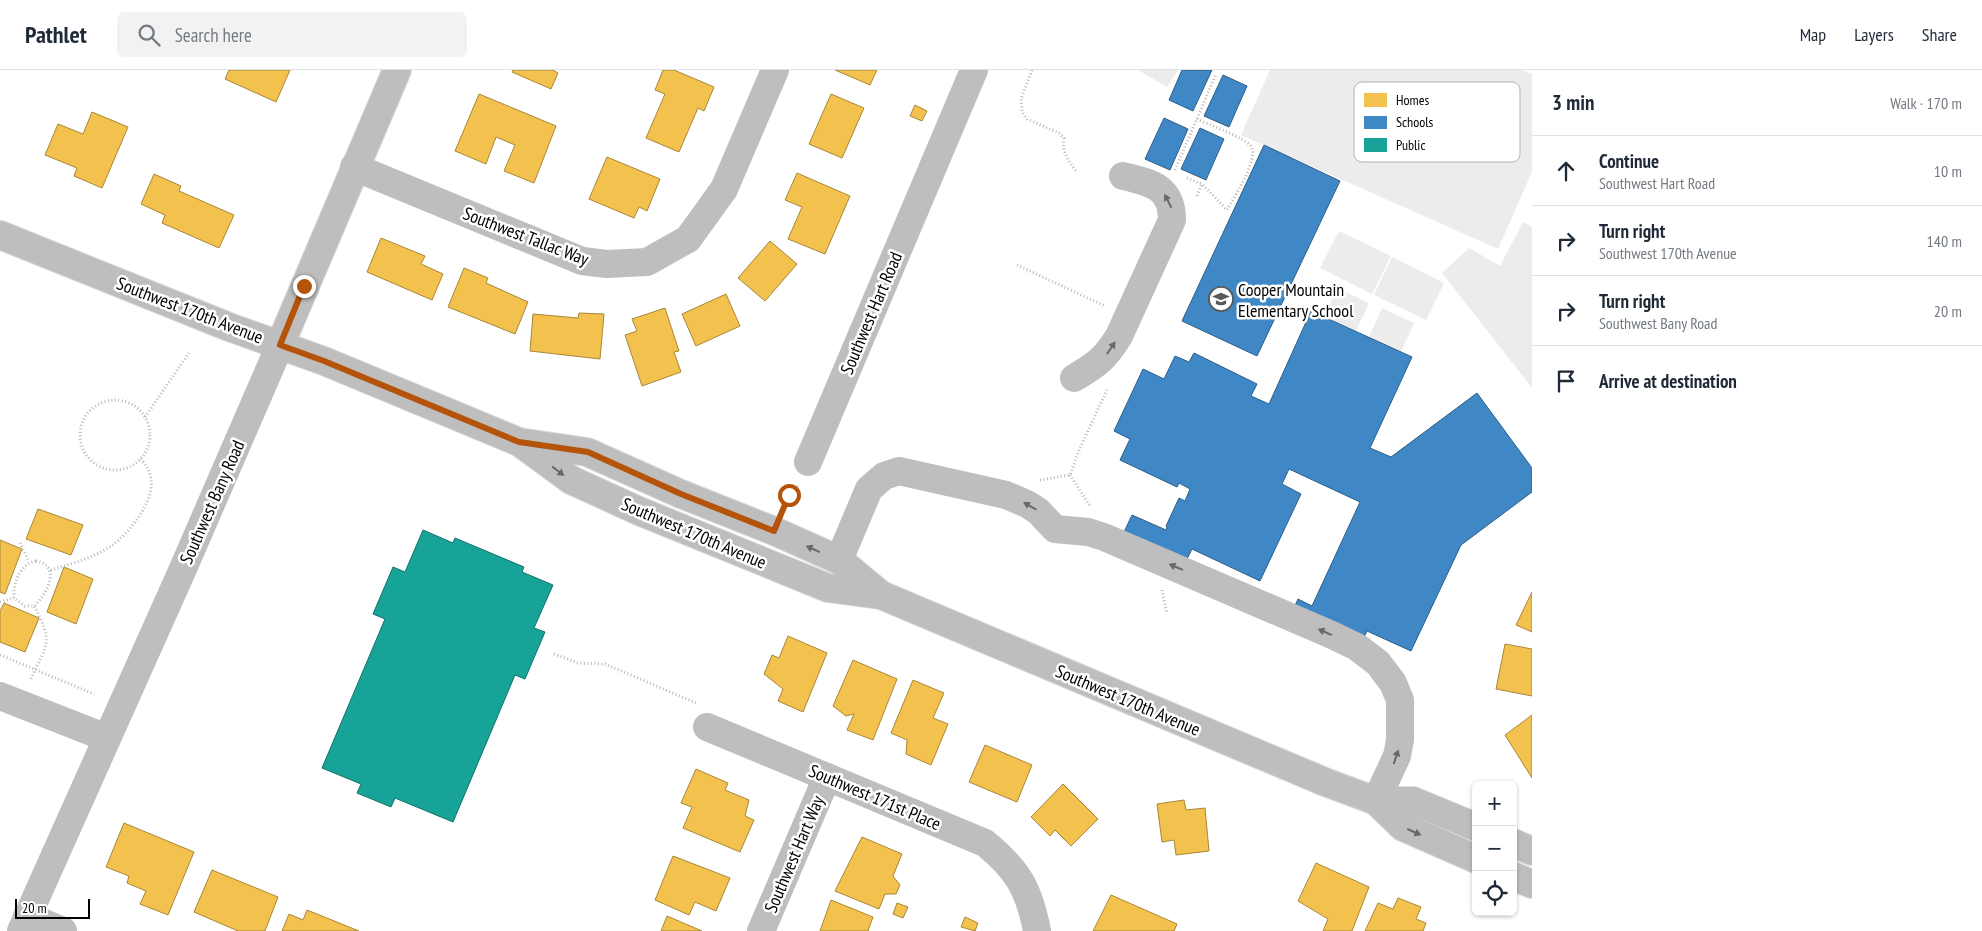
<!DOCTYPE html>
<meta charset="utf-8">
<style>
body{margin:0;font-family:"PT Sans Narrow",sans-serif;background:#f2f2f3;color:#1f2937}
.controls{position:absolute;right:15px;bottom:15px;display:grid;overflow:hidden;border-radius:8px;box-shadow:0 1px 4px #0004}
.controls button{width:45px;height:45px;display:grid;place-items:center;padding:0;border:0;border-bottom:1px solid #e0e1e3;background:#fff;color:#1f2937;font:25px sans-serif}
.scale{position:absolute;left:15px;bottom:12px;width:75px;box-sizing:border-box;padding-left:5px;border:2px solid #000;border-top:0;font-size:14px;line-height:18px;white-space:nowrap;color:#000;-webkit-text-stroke:4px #fff;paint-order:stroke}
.stop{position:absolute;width:15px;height:15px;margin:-11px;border:4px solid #b45309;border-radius:50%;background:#fff}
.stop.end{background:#b45309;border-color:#fff;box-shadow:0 1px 5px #0008}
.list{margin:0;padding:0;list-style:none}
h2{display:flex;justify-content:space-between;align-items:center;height:65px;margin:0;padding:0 20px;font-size:21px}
h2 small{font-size:16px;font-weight:400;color:#747a83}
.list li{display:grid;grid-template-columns:32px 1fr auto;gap:15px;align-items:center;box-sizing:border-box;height:70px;padding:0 20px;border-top:1px solid #e0e1e3}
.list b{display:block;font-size:19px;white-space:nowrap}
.list p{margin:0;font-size:16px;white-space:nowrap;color:#747a83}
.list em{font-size:16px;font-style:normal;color:#747a83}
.icon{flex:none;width:28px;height:28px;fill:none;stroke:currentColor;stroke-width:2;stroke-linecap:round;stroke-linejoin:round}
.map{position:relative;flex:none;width:1532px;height:861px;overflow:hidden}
header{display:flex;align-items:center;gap:30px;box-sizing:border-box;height:70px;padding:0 25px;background:#fff;border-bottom:1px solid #e0e1e3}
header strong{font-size:24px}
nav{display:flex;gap:28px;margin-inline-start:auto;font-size:18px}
.search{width:350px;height:45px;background:#f2f2f3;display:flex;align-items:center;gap:12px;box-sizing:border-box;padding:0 18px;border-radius:8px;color:#747a83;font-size:19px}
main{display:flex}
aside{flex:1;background:#fff}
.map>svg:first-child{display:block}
</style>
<header>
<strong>Pathlet</strong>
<div class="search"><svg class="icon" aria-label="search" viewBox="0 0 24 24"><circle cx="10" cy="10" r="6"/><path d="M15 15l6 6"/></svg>Search here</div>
<nav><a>Map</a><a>Layers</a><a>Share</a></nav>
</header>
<main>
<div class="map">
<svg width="1532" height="861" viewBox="0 0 1532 861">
<rect width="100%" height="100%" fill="#fff"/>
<g fill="#ececec">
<polygon points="1138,0 1178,0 1167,17"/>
<polygon points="1270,0 1523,0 1532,4 1532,102 1498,179 1241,65"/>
<polygon points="1523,152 1532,157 1532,318 1442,203 1469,178 1500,196"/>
<polygon points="1339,161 1391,186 1372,224 1320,198"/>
<polygon points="1392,187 1444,213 1426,250 1374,225"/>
<polygon points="1337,218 1369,233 1356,261 1324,247"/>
<polygon points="1382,238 1414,253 1401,282 1369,267"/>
</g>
<g fill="#f2c14e" stroke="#a98737">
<polygon points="229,0 290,0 276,32 225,9"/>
<polygon points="513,0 553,0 558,3 551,19 512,2"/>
<polygon points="663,0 674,0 714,17 704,41 698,38 679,82 646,68 665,24 655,20"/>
<polygon points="835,0 877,0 870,15"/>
<polygon points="479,24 556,56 534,113 504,101 515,75 496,67 486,94 455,81"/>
<polygon points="831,24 864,38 842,88 809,74"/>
<polygon points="915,35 927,41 922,51 910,46"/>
<polygon points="92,42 128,57 102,118 74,106 77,98 45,85 58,54 83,64"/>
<polygon points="607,87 660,109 647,141 639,137 634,148 589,129"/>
<polygon points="797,103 850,126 825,184 788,169 802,137 785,130"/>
<polygon points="154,104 181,116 179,121 234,145 219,178 162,153 165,145 141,134"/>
<polygon points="381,168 425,186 421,194 443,204 432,230 367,202"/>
<polygon points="770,171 797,194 765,231 738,208"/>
<polygon points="464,198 488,208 486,213 528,232 515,264 448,237"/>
<polygon points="726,224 740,256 696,276 682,244"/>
<polygon points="665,238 679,281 674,282 681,302 642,316 625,265 637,261 632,249"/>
<polygon points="579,243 604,244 600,289 530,281 533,244 578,248"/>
<polygon points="38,439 83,455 71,485 26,469"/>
<polygon points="0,470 22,479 5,524 0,522"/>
<polygon points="64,497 93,509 76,554 47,542"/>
<polygon points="1532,522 1532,562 1516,555"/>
<polygon points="4,533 39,548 25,582 0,572 0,541"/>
<polygon points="788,566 827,583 803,642 778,631 783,619 764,604 772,585 779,588"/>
<polygon points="1505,574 1532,579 1532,626 1496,619"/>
<polygon points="853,590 897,609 873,670 847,660 854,644 846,646 833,636"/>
<polygon points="913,610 944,623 933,648 948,654 931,695 906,684 907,670 891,663"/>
<polygon points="1532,645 1532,708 1505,665"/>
<polygon points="985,675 1032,695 1017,732 969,712"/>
<polygon points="696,699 728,713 725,720 749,730 745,746 754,750 740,782 683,758 692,737 681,733"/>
<polygon points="1063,714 1098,749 1071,776 1055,760 1050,766 1031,747"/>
<polygon points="1184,730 1186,740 1205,738 1209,781 1176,785 1174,770 1162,772 1157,734"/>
<polygon points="124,753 194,782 168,845 140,834 146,821 127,813 129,806 106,797"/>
<polygon points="862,767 902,784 893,806 900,815 896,824 885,824 879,839 835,821"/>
<polygon points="673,786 730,808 716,841 695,832 689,845 655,830"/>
<polygon points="1316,793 1369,817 1352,861 1323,861 1328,849 1298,831"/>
<polygon points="212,800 278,827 265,861 238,861 194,842"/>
<polygon points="1111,825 1177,854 1174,861 1093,861"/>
<polygon points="1398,828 1421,837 1416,849 1426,853 1423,861 1365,861 1378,833 1393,839"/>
<polygon points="831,830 873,847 868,861 820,861"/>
<polygon points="897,833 908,837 903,848 893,844"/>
<polygon points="307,840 359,861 282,861 289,844 303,850"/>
<polygon points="667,846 702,861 661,861"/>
<polygon points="965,847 978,853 975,861 961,857"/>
</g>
<g fill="#3f88c5" stroke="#2c5f8a">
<polygon points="1182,0 1212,0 1193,41 1169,30"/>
<polygon points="1223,5 1247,16 1229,57 1204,46"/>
<polygon points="1164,48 1188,59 1170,100 1145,89"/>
<polygon points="1200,58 1224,69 1206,110 1181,99"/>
<polygon points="1264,75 1340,111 1257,286 1182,251"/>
<polygon points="1311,241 1412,287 1370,378 1391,387 1477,323 1532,398 1532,422 1461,475 1411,581 1367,561 1362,572 1293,540 1298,529 1312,536 1360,432 1289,399 1282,414 1301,424 1260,511 1192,479 1186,491 1124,462 1132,445 1166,460 1167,457 1166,456 1179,428 1185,431 1190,419 1179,413 1177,417 1120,390 1130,369 1114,361 1143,299 1164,309 1175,286 1189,292 1194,283 1257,314 1251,326 1269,334"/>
</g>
<polygon fill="#17a398" stroke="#10726a" points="423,460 453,473 455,468 524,497 522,502 553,515 534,558 545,562 525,609 515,605 453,752 395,728 391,737 357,723 361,714 322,698 385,549 373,544 393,497 405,502"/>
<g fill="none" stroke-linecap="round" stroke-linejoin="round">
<defs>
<g id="major">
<polyline points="0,165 229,257 324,291 519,372 587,382 681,424 774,461 839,490 881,525"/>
<polyline points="280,275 397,0"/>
<polyline points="519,372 571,410 639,441 828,518 881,525 1325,712 1376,731 1413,731 1476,757"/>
<polyline points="1376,731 1403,757 1476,789"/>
<polyline points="1513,773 1532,781"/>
<polyline points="1513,806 1532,814"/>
</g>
</defs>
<use href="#major" stroke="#dbdbdb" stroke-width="30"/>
<g stroke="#b9b9b9" stroke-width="3" stroke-dasharray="1 2.5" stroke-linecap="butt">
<path d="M1032,0L1021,29L1022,42L1027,49L1059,63L1064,68C1062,82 1068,90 1076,101"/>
<path d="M1197,49C1209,55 1241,66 1250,75C1261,87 1234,127 1227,140L1202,114"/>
<polyline points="1175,100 1216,4"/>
<polyline points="1187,108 1202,114 1196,128"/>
<polyline points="1017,195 1105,236"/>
<circle cx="115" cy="365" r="35"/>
<polyline points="145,347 189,283"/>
<polyline points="1070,405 1090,436"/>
<polyline points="1040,410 1070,405 1080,378 1107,320"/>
<polyline points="785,437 789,425 798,416"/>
<polyline points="20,473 29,492"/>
<path d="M36,491C62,495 47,525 34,536H25L14,528C13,513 20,494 36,491Z"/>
<path d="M51,500C71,494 93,488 111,476C128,465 155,431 151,409C150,401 146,395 141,389"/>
<polyline points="1162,520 1167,544"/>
<polyline points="0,532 14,528"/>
<polyline points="554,584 578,593 605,594 696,633"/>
<polyline points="0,585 94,624"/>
<path d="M31,609C47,573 54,573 34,536"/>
</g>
<g stroke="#bebebe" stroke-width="28">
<polyline points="354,97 582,191 607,194 647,192 688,169 724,119 775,0"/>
<path d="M1074,308C1096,295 1105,289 1119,266L1172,150C1172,117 1152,113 1123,106"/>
<polyline points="808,392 974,0"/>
<polyline points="839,490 869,419 884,406 899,401 1006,425 1027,434 1038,441 1055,459 1088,462 1104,467 1332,565 1357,577 1378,593 1393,613 1400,630 1400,670 1397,686 1376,731"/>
<polyline points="0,626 107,668"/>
<path d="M707,657L985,773C1018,800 1029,819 1037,861"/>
<polyline points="27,846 63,861"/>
<polyline points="21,861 182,501 280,275"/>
<polyline points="761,861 827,707"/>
</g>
<use href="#major" stroke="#bebebe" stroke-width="28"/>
</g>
<defs><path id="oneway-solid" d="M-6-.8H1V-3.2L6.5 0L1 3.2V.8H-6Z" transform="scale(1.25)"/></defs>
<g fill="#686868">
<use href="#oneway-solid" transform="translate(1168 131) rotate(-117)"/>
<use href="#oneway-solid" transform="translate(1111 278) rotate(-57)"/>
<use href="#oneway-solid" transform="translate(558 401) rotate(37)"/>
<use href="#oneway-solid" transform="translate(1030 436) rotate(-150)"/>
<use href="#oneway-solid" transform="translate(813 479) rotate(-156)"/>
<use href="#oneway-solid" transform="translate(1176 497) rotate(-157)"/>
<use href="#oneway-solid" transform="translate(1325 562) rotate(-156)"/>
<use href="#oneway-solid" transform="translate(1396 687) rotate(-72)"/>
<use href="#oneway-solid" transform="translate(1414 762) rotate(24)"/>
</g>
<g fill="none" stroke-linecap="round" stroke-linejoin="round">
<polyline stroke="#b45309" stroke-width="6" points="304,216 280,275 324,291 519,372 588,382 681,424 774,461 789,425"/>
</g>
<defs>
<symbol id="school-ring" viewBox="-11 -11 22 22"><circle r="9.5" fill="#fff" stroke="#595959" stroke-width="1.5"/><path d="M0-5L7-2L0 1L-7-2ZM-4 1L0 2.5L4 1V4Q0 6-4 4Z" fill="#595959"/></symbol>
</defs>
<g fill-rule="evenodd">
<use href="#school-ring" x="1207" y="215" width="28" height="28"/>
</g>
<g text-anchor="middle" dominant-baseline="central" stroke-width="5" stroke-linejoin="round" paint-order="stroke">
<g font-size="18" fill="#000" stroke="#fff">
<text transform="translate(526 166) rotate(21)">Southwest Tallac Way</text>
<text transform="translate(190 240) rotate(21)">Southwest 170th Avenue</text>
<text transform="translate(871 243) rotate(-67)">Southwest Hart Road</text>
<text transform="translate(212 432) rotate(-66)">Southwest Bany Road</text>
<text transform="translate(694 463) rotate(23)">Southwest 170th Avenue</text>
<text transform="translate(1128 630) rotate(23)">Southwest 170th Avenue</text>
<text transform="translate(875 727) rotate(23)">Southwest 171st Place</text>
<text transform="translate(794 784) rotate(-67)">Southwest Hart Way</text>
</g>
<g font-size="18" fill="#000" stroke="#fff" text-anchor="start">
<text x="1238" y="219">Cooper Mountain<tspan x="1238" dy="21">Elementary School</tspan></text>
</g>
</g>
<rect x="1354" y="12" width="166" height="80" rx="8" fill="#fff" stroke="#b2b2b2" stroke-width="1"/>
<rect x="1364" y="23" width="23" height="14" fill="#f2c14e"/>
<rect x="1364" y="46" width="23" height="13" fill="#3f88c5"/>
<rect x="1364" y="68" width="23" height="14" fill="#17a398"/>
<g font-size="14" fill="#000">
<text x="1396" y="35">Homes</text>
<text x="1396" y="57">Schools</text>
<text x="1396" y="80">Public</text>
</g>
</svg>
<div class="controls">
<button>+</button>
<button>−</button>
<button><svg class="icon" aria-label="locate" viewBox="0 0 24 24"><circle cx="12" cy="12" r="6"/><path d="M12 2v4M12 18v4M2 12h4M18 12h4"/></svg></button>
</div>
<div class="scale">20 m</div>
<div class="stop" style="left:789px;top:425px"></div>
<div class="stop end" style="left:304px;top:216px"></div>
</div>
<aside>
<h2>3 min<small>Walk · 170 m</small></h2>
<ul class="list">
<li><svg class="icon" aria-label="ahead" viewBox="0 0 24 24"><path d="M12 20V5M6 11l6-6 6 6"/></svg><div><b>Continue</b><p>Southwest Hart Road</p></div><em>10 m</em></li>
<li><svg class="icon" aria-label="right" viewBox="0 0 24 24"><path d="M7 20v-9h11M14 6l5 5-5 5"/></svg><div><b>Turn right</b><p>Southwest 170th Avenue</p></div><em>140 m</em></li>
<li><svg class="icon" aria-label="right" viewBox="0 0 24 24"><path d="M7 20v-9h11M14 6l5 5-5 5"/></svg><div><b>Turn right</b><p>Southwest Bany Road</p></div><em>20 m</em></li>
<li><svg class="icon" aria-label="arrive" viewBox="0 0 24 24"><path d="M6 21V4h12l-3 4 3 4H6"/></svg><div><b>Arrive at destination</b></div></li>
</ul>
</aside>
</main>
